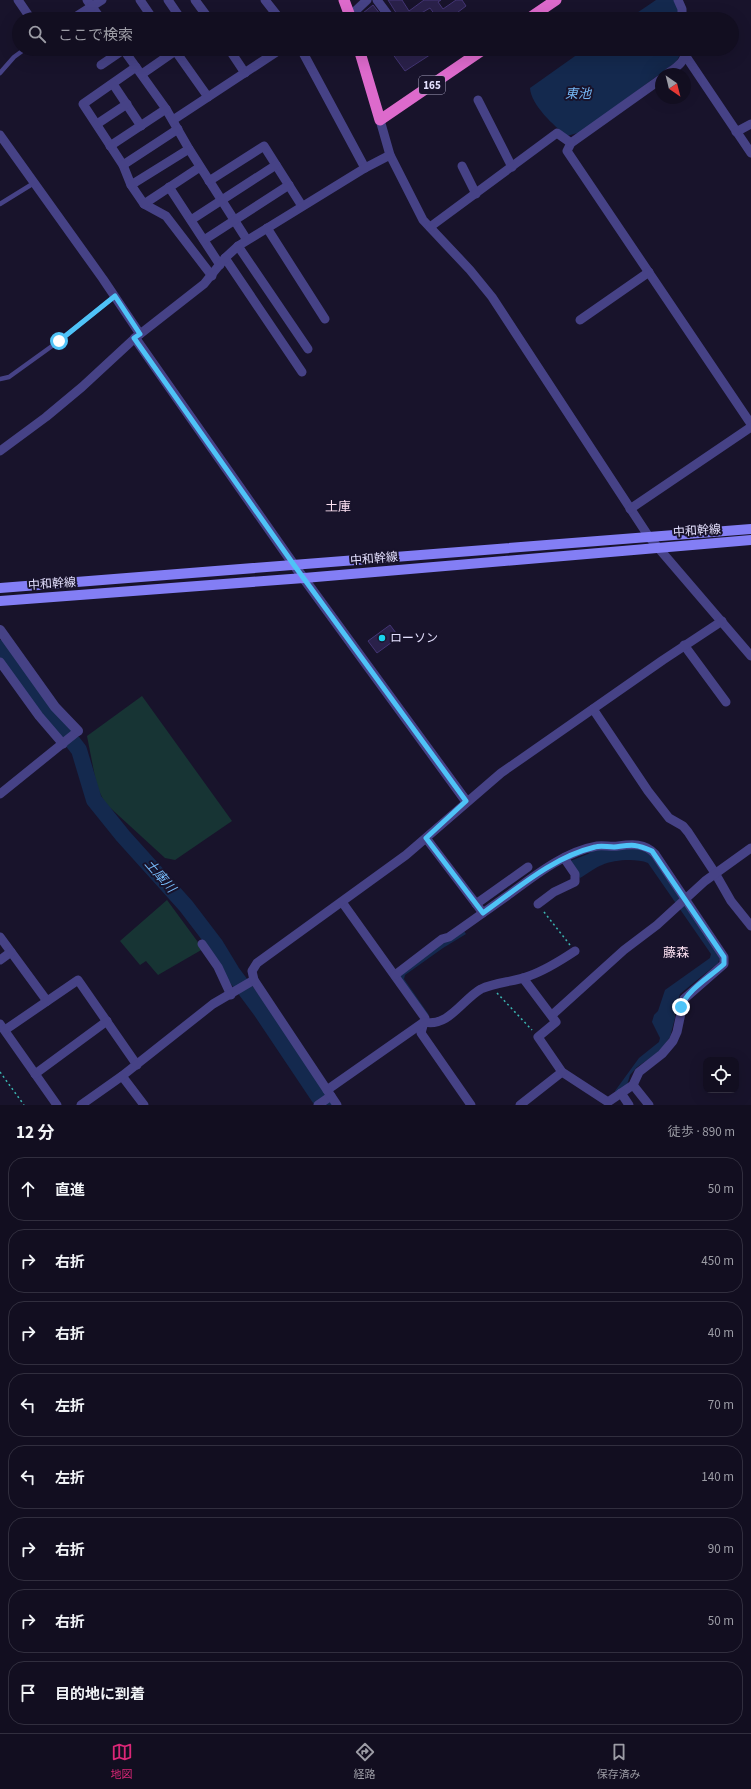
<!DOCTYPE html>
<html lang="ja">
<meta charset="utf-8">
<style>
body{margin:0;font-family:"Source Sans 3","Noto Sans JP",sans-serif;background:#1f1c2d;color:#f1f3f6}
.controls{position:absolute;right:12px;bottom:12px;display:grid;overflow:hidden;border-radius:8px;box-shadow:0 4px 16px #0002}
.controls button{width:36px;height:36px;display:grid;place-items:center;padding:0;border:0;border-bottom:1px solid #312e3e;background:#120e20;color:#f1f3f6;font:20px sans-serif}
.compass{position:absolute;left:655px;top:68px;width:36px;height:36px;border-radius:50%;background:#120e20;box-shadow:0 4px 16px #0002;rotate:145deg}
.stop{position:absolute;width:12px;height:12px;margin:-9px;border:3px solid #4fc3f7;border-radius:50%;background:#fff}
.stop.end{background:#4fc3f7;border-color:#fff;box-shadow:0 1px 4px #0008}
.list{margin:0;padding:0;list-style:none}
h2{display:flex;justify-content:space-between;align-items:center;height:52px;margin:0;padding:0 16px;font-size:17px}
h2 small{font-size:13px;font-weight:400;color:#9c9ca5}
.list li{display:grid;grid-template-columns:26px 1fr auto;gap:12px;align-items:center;box-sizing:border-box;height:64px;margin:0 8px 8px;padding:0 8px;border:1px solid #312e3e;border-radius:16px}
.list b{display:block;font-size:15px;white-space:nowrap}
.list em{font-size:13px;font-style:normal;color:#9c9ca5}
.icon{flex:none;width:22px;height:22px;fill:none;stroke:currentColor;stroke-width:2;stroke-linecap:round;stroke-linejoin:round}
.map{position:relative;flex:none;width:751px;height:1105px;overflow:hidden}
.search{position:absolute;background:#120e20;box-shadow:0 4px 16px #0002;left:12px;right:12px;top:12px;height:44px;display:flex;align-items:center;gap:10px;box-sizing:border-box;padding:0 14px;border-radius:22px;color:#9c9ca5;font-size:15px}
.sheet{height:628px;background:#120e20}
nav{display:flex;justify-content:space-around;align-items:center;box-sizing:border-box;height:56px;border-top:1px solid #312e3e;background:#120e20;font-size:11px;color:#9c9ca5}
nav a{display:grid;justify-items:center;gap:2px}
nav .on{color:#db2777}
.map>svg:first-child{display:block}
</style>
<div class="map">
<svg width="751" height="1105" viewBox="0 0 751 1105">
<rect width="100%" height="100%" fill="#18132b"/>
<g fill="#173434">
<polygon points="142,696 232,821 175,860 165,858 105,803 97,787 87,736"/>
<polygon points="167,900 203,949 158,975 146,961 140,965 120,941"/>
</g>
<g fill="#14294e">
<polygon points="656,0 674,0 678,6 679,19 628,19"/>
<path d="M585,49H681V53L676,62L581,132L567,136C554,126 531,105 530,88Z"/>
<path d="M634,847L650,854L720,957L718,963L680,994L675,1010V1018L670,1037L659,1052L637,1067L630,1075L627,1085L617,1093L615,1091L639,1058L659,1042L660,1038L652,1022L654,1015L658,1011L665,990L710,958L711,954L648,863C635,858 614,860 602,865C594,868 587,874 580,878L571,864L570,861L588,854L597,848Z"/>
<polygon points="464,931 466,934 443,948 405,975 404,979 429,1015 426,1014 399,976 442,942"/>
</g>
<g fill="none" stroke-linecap="round" stroke-linejoin="round">
<polyline stroke="#14294e" stroke-width="16" points="0,648 79,750 94,800 123,836 186,906 215,944 232,972 261,1011 324,1105"/>
</g>
<g fill="#2a214a" stroke="#433574">
<polygon points="388,0 402,0 409,11 424,0 441,0 438,2 443,9 456,0 462,0 466,6 449,19 438,19 430,8 411,19 400,19"/>
<polygon points="373,5 384,19 358,19 358,17"/>
<polygon points="389,49 439,49 405,71"/>
<polygon points="390,625 399,637 377,653 368,641"/>
</g>
<g fill="none" stroke-linecap="round" stroke-linejoin="round">
<g stroke="#3bb5b1" stroke-width="1.5" stroke-dasharray="2 3" stroke-linecap="butt">
<polyline points="544,912 570,945"/>
<polyline points="497,993 532,1030"/>
<polyline points="0,1072 24,1105"/>
</g>
<g stroke="#464286" stroke-width="4.5">
<polyline points="0,73 14,57 25,49"/>
<polyline points="0,204 34,183"/>
<polyline points="0,379 9,377 59,341 115,296"/>
</g>
<g stroke="#464286" stroke-width="9">
<polyline points="18,0 31,19"/>
<polyline points="87,0 101,19"/>
<polyline points="140,0 153,19"/>
<polyline points="168,0 181,19"/>
<polyline points="195,0 209,19"/>
<polyline points="265,0 280,19"/>
<polyline points="377,0 391,19"/>
<polyline points="678,0 682,9 682,19"/>
<polyline points="350,16 367,0"/>
<polyline points="72,19 102,0"/>
<polyline points="123,49 166,109 189,149 247,240"/>
<polyline points="174,49 208,97"/>
<polyline points="229,49 245,73"/>
<polyline points="301,49 365,168"/>
<polyline points="685,55 751,153"/>
<polyline points="101,65 123,50"/>
<polyline points="136,67 83,104 123,165 131,185 144,204 166,216 212,276"/>
<polyline points="142,74 178,49"/>
<path d="M667,74C675,68 686,62 685,51"/>
<polyline points="661,79 571,143 567,151 751,424"/>
<polyline points="113,84 141,126"/>
<polyline points="478,100 512,167"/>
<polyline points="173,120 281,49"/>
<polyline points="380,120 390,155 423,220 470,270 492,297 649,537 751,656"/>
<polyline points="97,124 127,104"/>
<polyline points="736,132 751,124"/>
<polyline points="0,135 103,279 140,334"/>
<polyline points="110,146 166,109"/>
<polyline points="123,165 178,129"/>
<polyline points="462,166 476,194"/>
<polyline points="209,181 264,146 302,206"/>
<polyline points="131,185 189,149"/>
<polyline points="169,187 220,265"/>
<polyline points="144,204 200,167"/>
<polyline points="191,220 276,165"/>
<polyline points="430,227 557,133 571,143"/>
<polyline points="267,228 325,319"/>
<polyline points="204,240 289,185"/>
<polyline points="238,246 308,349"/>
<polyline points="225,258 302,372"/>
<polyline points="580,320 649,272"/>
<polyline points="0,451 46,417 82,387 135,338 204,284 225,258 238,246 365,168 390,155"/>
<polyline points="630,509 751,427"/>
<polyline points="684,645 726,702"/>
<polyline points="0,662 39,716 63,744"/>
<polyline points="593,709 648,791 669,818 683,826 688,832 715,873 731,901 751,926"/>
<polyline points="0,794 78,731"/>
<polyline points="426,838 483,913"/>
<polyline points="342,902 425,1018 421,1033 471,1105"/>
<polyline points="476,904 528,867"/>
<polyline points="538,904 554,892 575,882 575,874 564,858"/>
<polyline points="0,937 47,1001"/>
<polyline points="202,944 218,967 231,995"/>
<polyline points="0,960 11,952"/>
<path d="M395,975L442,939L449,937C468,924 487,910 507,896C533,877 563,852 597,846C604,845 611,847 618,846C632,844 645,843 655,854L724,957V964L684,999L677,1032L673,1041L662,1054L639,1072L633,1085L608,1102L562,1072L538,1037L556,1022L523,978"/>
<polyline points="552,1015 624,950 657,925 705,881 751,848"/>
<polyline points="0,1024 57,1105"/>
<polyline points="5,1030 78,980 137,1065"/>
<polyline points="35,1074 107,1021"/>
<polyline points="122,1076 144,1105"/>
<polyline points="633,1085 649,1105"/>
<path d="M327,1090L424,1022C448,1028 463,999 481,989C496,982 514,982 529,976C546,970 560,961 575,951"/>
<polyline points="621,1093 629,1105"/>
<polyline points="81,1105 122,1076 213,1004 254,980"/>
<polyline points="318,1105 331,1096"/>
<polyline points="337,1105 254,980 252,971 257,963 406,855 501,773 663,660 722,621"/>
<polyline points="520,1105 562,1072"/>
</g>
<g stroke="#464286" stroke-width="10">
<polyline points="135,338 294,565 466,801"/>
<polyline points="0,630 55,707 78,731"/>
</g>
<g stroke="#837ef5" stroke-width="10">
<polyline points="0,588 751,529"/>
<polyline points="0,601 304,578 751,540"/>
</g>
<g stroke="#dd6acc" stroke-width="11">
<polyline points="344,0 351,19"/>
<polyline points="528,19 556,0"/>
<polyline points="359,49 380,120 484,49"/>
</g>
</g>
<g fill="none" stroke-linecap="round" stroke-linejoin="round">
<path stroke="#4fc3f7" stroke-width="5" d="M59,341L115,296L140,334L134,338L294,565L466,801L426,838L483,913C518,888 553,857 595,847C601,845 607,847 614,847C631,845 634,843 652,851L724,957V964C710,977 688,989 681,1007"/>
</g>
<circle fill="#1ad4ee" stroke="#18132b" stroke-width="1.5" cx="382" cy="638" r="4"/>
<g text-anchor="middle" dominant-baseline="central" stroke-width="4" stroke-linejoin="round" paint-order="stroke">
<rect fill="#18132b" stroke="#a6a2be" stroke-width="1" x="419" y="76" width="26" height="18" rx="3"/>
<g font-size="11" font-weight="bold" fill="#e3dffd">
<text x="432" y="85">165</text>
</g>
<g font-size="12" fill="#e3dffd" stroke="#18132b">
<text transform="translate(697 531) rotate(-4)">中和幹線</text>
<text transform="translate(374 559) rotate(-5)">中和幹線</text>
<text transform="translate(52 584) rotate(-4)">中和幹線</text>
</g>
<g font-size="12" fill="#e3dffd" stroke="#18132b" text-anchor="start">
<text x="390" y="638">ローソン</text>
</g>
<g font-size="13" font-style="italic" fill="#75b7f5" stroke="#18132b">
<text x="578" y="94">東池</text>
<text transform="translate(160 876) rotate(49)">土庫川</text>
</g>
<g font-size="13" fill="#fde1f2" stroke="#18132b">
<text x="338" y="507">土庫</text>
<text x="676" y="953">藤森</text>
</g>
</g>
</svg>
<div class="controls">
<button><svg class="icon" aria-label="locate" viewBox="0 0 24 24"><circle cx="12" cy="12" r="6"/><path d="M12 2v4M12 18v4M2 12h4M18 12h4"/></svg></button>
</div>
<svg class="compass" viewBox="-18 -18 36 36"><path d="M0-13l5 13h-10z" fill="#e53935"/><path d="M0 13l5-13h-10z" fill="#9c9ca5"/></svg>
<div class="stop" style="left:59px;top:341px"></div>
<div class="stop end" style="left:681px;top:1007px"></div>
<div class="search"><svg class="icon" aria-label="search" viewBox="0 0 24 24"><circle cx="10" cy="10" r="6"/><path d="M15 15l6 6"/></svg>ここで検索</div>
</div>
<section class="sheet">
<h2>12 分<small>徒歩 · 890 m</small></h2>
<ul class="list">
<li><svg class="icon" aria-label="ahead" viewBox="0 0 24 24"><path d="M12 20V5M6 11l6-6 6 6"/></svg><div><b>直進</b></div><em>50 m</em></li>
<li><svg class="icon" aria-label="right" viewBox="0 0 24 24"><path d="M7 20v-9h11M14 6l5 5-5 5"/></svg><div><b>右折</b></div><em>450 m</em></li>
<li><svg class="icon" aria-label="right" viewBox="0 0 24 24"><path d="M7 20v-9h11M14 6l5 5-5 5"/></svg><div><b>右折</b></div><em>40 m</em></li>
<li><svg class="icon" aria-label="left" viewBox="0 0 24 24"><path d="M17 20v-9H6M10 6l-5 5 5 5"/></svg><div><b>左折</b></div><em>70 m</em></li>
<li><svg class="icon" aria-label="left" viewBox="0 0 24 24"><path d="M17 20v-9H6M10 6l-5 5 5 5"/></svg><div><b>左折</b></div><em>140 m</em></li>
<li><svg class="icon" aria-label="right" viewBox="0 0 24 24"><path d="M7 20v-9h11M14 6l5 5-5 5"/></svg><div><b>右折</b></div><em>90 m</em></li>
<li><svg class="icon" aria-label="right" viewBox="0 0 24 24"><path d="M7 20v-9h11M14 6l5 5-5 5"/></svg><div><b>右折</b></div><em>50 m</em></li>
<li><svg class="icon" aria-label="arrive" viewBox="0 0 24 24"><path d="M6 21V4h12l-3 4 3 4H6"/></svg><div><b>目的地に到着</b></div></li>
</ul>
</section>
<nav>
<a class="on"><svg class="icon" aria-label="map" viewBox="0 0 24 24"><path d="M3 6l6-2 6 2 6-2v14l-6 2-6-2-6 2zM9 4v14M15 6v14"/></svg>地図</a>
<a><svg class="icon" aria-label="directions" viewBox="0 0 24 24"><path d="M12 3l9 9-9 9-9-9zM9 14v-3h6M13 9l2 2-2 2"/></svg>経路</a>
<a><svg class="icon" aria-label="saved" viewBox="0 0 24 24"><path d="M7 4h10v16l-5-4-5 4z"/></svg>保存済み</a>
</nav>
